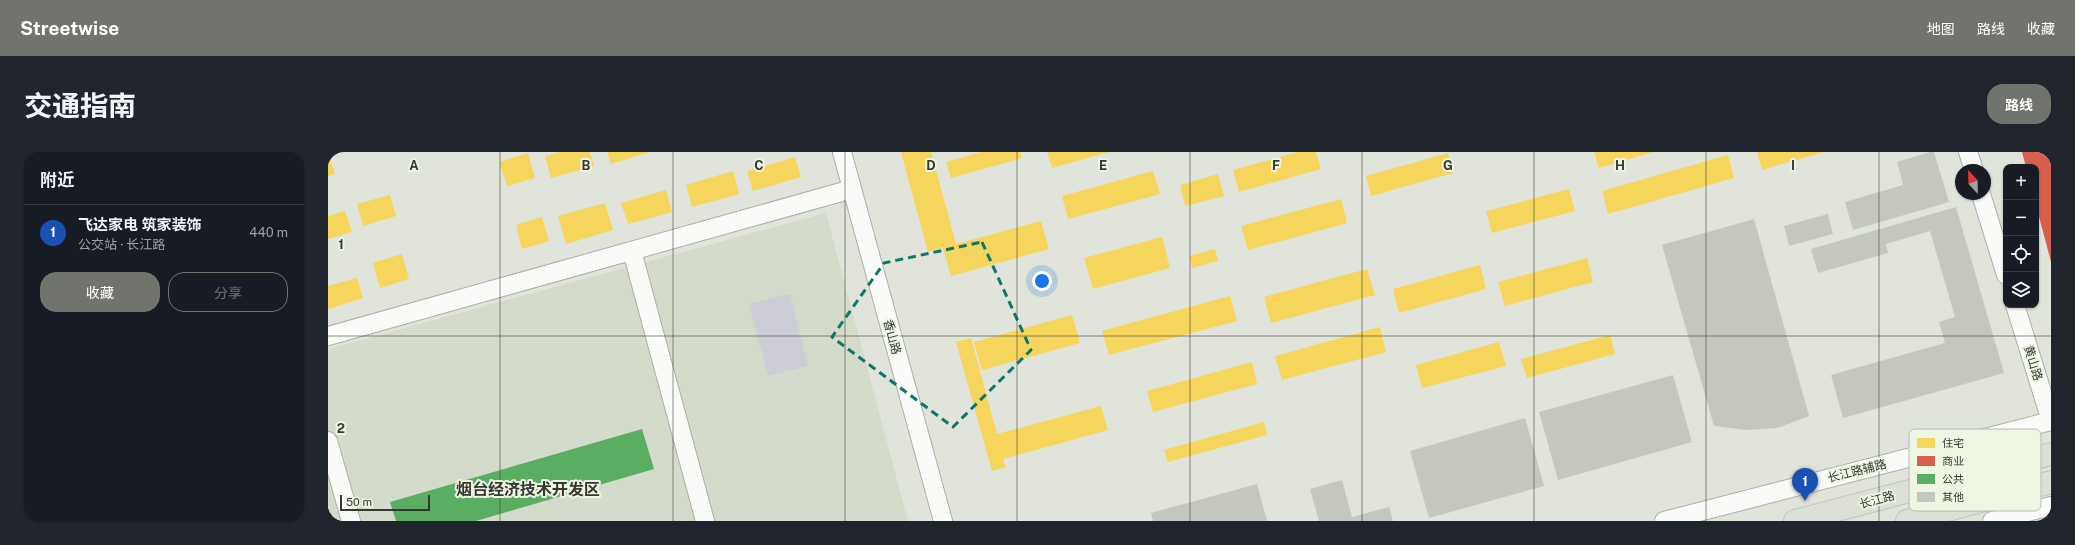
<!DOCTYPE html>
<html lang="zh">
<meta charset="utf-8">
<style>
body{margin:0;font-family:"Public Sans","Noto Sans SC",sans-serif;background:#20242c;color:#f1f3f6}
.controls{position:absolute;right:12px;top:12px;display:grid;overflow:hidden;border-radius:8px;box-shadow:0 1px 3px #0004}
.controls button{width:36px;height:36px;display:grid;place-items:center;padding:0;border:0;border-bottom:1px solid #363941;background:#171b24;color:#f1f3f6;font:20px sans-serif}
.compass{position:absolute;left:1627px;top:12px;width:36px;height:36px;border-radius:50%;background:#171b24;box-shadow:0 1px 3px #0004;rotate:338deg}
.scale{position:absolute;left:12px;bottom:10px;width:90px;box-sizing:border-box;padding-left:4px;border:2px solid #353831;border-top:0;font-size:11px;line-height:14px;white-space:nowrap;color:#353831;-webkit-text-stroke:3px #eef5e3;paint-order:stroke}
.you{position:absolute;left:714px;top:129px;width:14px;height:14px;margin:-10px;border:3px solid #fff;border-radius:50%;background:#1a73e8;box-shadow:0 0 0 6px #1a73e833}
.badge{display:grid;place-items:center;width:26px;height:26px;border-radius:50%;background:#71746c;color:#fff;font-size:13px;font-weight:700}
.pin{position:absolute;translate:-50% -33px;filter:drop-shadow(0 1px 2px #0008)}
.pin::after{content:'';position:absolute;top:21px;width:14px;height:12px;background:inherit;clip-path:polygon(0 0,100% 0,50% 100%)}
.list{margin:0;padding:0;list-style:none}
h2{display:flex;justify-content:space-between;align-items:center;height:52px;margin:0;padding:0 16px;font-size:17px}
h2 small{font-size:13px;font-weight:400;color:#9ea1a6}
.list li{display:grid;grid-template-columns:26px 1fr auto;gap:12px;align-items:center;box-sizing:border-box;height:56px;padding:0 16px;border-top:1px solid #363941}
.list b{display:block;font-size:15px;white-space:nowrap}
.list p{margin:0;font-size:13px;white-space:nowrap;color:#9ea1a6}
.list em{font-size:13px;font-style:normal;color:#9ea1a6}
.actions{display:flex;gap:8px;padding:12px 16px}
.actions a{flex:1;padding:9px 0;border:1px solid #71746c;border-radius:16px;text-align:center;font-size:14px;color:#71746c}
.actions .main{background:#71746c;color:#fff}
.icon{flex:none;width:22px;height:22px;fill:none;stroke:currentColor;stroke-width:2;stroke-linecap:round;stroke-linejoin:round}
.map{position:relative;flex:none;width:1723px;height:369px;overflow:hidden;border-radius:16px}
header{display:flex;align-items:center;gap:24px;box-sizing:border-box;height:56px;padding:0 20px;background:#71746c;color:#fff}
header strong{font-size:19px}
nav{display:flex;gap:22px;margin-inline-start:auto;font-size:14px}
.intro{display:flex;align-items:center;justify-content:space-between;box-sizing:border-box;height:96px;padding:0 24px}
h1{margin:0;font-size:28px}
.button{padding:10px 18px;border-radius:16px;background:#71746c;color:#fff;font-size:14px;font-weight:700}
main{display:flex;gap:24px;padding:0 24px}
aside{flex:1;background:#171b24;border-radius:16px;box-shadow:0 1px 3px #0004}
.map>svg:first-child{display:block}
</style>
<header>
<strong>Streetwise</strong>
<nav><a>地图</a><a>路线</a><a>收藏</a></nav>
</header>
<div class="intro"><h1>交通指南</h1><a class="button">路线</a></div>
<main>
<aside>
<h2>附近<small></small></h2>
<ul class="list">
<li><span class="badge" style="background:#1a4fb4">1</span><div><b>飞达家电 筑家装饰</b><p>公交站 · 长江路</p></div><em>440 m</em></li>
</ul>
<div class="actions"><a class="main">收藏</a><a>分享</a></div>
</aside>
<div class="map">
<svg width="1723" height="369" viewBox="0 0 1723 369">
<rect width="100%" height="100%" fill="#e0e4da"/>
<polygon fill="#d5dbca" points="498,61 580,369 0,369 0,197"/>
<polygon fill="#cdcdd7" points="462,142 480,214 440,224 421,152"/>
<g fill="#f6d55c">
<polygon points="232,0 262,0 266,14 223,26 217,4"/>
<polygon points="279,0 322,0 283,12"/>
<polygon points="573,0 603,0 628,92 713,69 721,97 623,124 615,96 600,100"/>
<polygon points="654,0 692,0 694,6 623,26 618,10"/>
<polygon points="719,0 781,0 724,16"/>
<polygon points="970,0 988,0 993,17 911,40 905,18"/>
<polygon points="1266,0 1325,0 1271,16"/>
<polygon points="1429,0 1496,0 1434,18"/>
<polygon points="0,1 7,22 0,24"/>
<polygon points="200,1 207,26 179,34 171,10"/>
<polygon points="1120,1 1125,21 1043,44 1038,24"/>
<polygon points="1400,3 1406,26 1280,62 1274,39"/>
<polygon points="467,5 473,25 425,39 419,19"/>
<polygon points="405,19 411,42 364,55 358,33"/>
<polygon points="825,19 832,42 740,67 734,44"/>
<polygon points="890,22 896,44 857,54 852,33"/>
<polygon points="1241,37 1247,59 1164,81 1158,59"/>
<polygon points="338,38 344,60 300,72 293,51"/>
<polygon points="62,43 68,64 35,74 29,52"/>
<polygon points="1013,47 1019,71 920,98 913,74"/>
<polygon points="277,51 285,78 238,92 230,64"/>
<polygon points="17,59 24,80 0,87 0,64"/>
<polygon points="214,65 221,89 194,97 188,73"/>
<polygon points="834,85 842,116 765,137 756,106"/>
<polygon points="887,97 890,109 864,116 861,104"/>
<polygon points="74,102 81,127 52,136 45,111"/>
<polygon points="1259,106 1265,130 1177,154 1170,130"/>
<polygon points="1152,113 1158,137 1071,161 1065,137"/>
<polygon points="1039,117 1047,143 943,171 936,145"/>
<polygon points="29,126 35,146 0,157 0,134"/>
<polygon points="902,144 909,169 781,203 774,179"/>
<polygon points="744,163 752,191 654,218 646,190"/>
<polygon points="1052,175 1058,200 954,228 947,204"/>
<polygon points="1282,183 1287,202 1199,226 1193,207"/>
<polygon points="643,186 669,282 773,254 780,278 675,307 678,315 664,319 628,190"/>
<polygon points="1171,190 1178,214 1094,236 1088,213"/>
<polygon points="924,210 929,232 825,260 819,239"/>
<polygon points="936,270 939,283 840,310 836,298"/>
</g>
<polygon fill="#d6604d" points="1694,0 1723,0 1723,110 1708,53 1708,15 1698,15"/>
<polygon fill="#5aae61" points="314,277 326,317 148,369 68,369 62,350"/>
<g fill="#c3c7bd">
<polygon points="1602,0 1606,0 1621,50 1525,78 1517,50 1575,33 1569,10"/>
<polygon points="1628,55 1676,221 1515,266 1503,223 1617,191 1611,170 1627,165 1602,79 1558,92 1560,101 1490,121 1483,97"/>
<polygon points="1500,62 1505,82 1461,94 1456,74"/>
<polygon points="1426,67 1481,264 1449,276 1419,278 1386,274 1334,93"/>
<polygon points="1345,223 1364,290 1230,328 1211,260"/>
<polygon points="1197,266 1216,334 1101,366 1082,299"/>
<polygon points="1014,328 1024,365 1061,355 1065,369 991,369 982,337"/>
<polygon points="929,332 939,369 825,369 823,361"/>
</g>
<g fill="none" stroke-linecap="round" stroke-linejoin="round">
<defs>
<g id="minor">
<polyline points="514,0 615,369"/>
<polyline points="1640,0 1646,18"/>
<polyline points="1653,42 1678,123"/>
<polyline points="304,99 377,369"/>
<polyline points="1687,153 1723,269"/>
<polyline points="0,184 524,37"/>
<polyline points="0,289 23,369"/>
<polyline points="1336,369 1723,269"/>
<polyline points="1664,369 1723,354"/>
</g>
<g id="major">
<polyline points="1467,369 1723,302"/>
<polyline points="1579,369 1723,330"/>
</g>
</defs>
<use href="#minor" stroke="#acafa7" stroke-width="20"/>
<use href="#major" stroke="#c0c2bd" stroke-width="24"/>
<use href="#minor" stroke="#fafbf9" stroke-width="18"/>
<use href="#major" stroke="#dde0d7" stroke-width="22"/>
</g>
<path fill="none" stroke="#0f766e" stroke-width="3" stroke-dasharray="8 5" stroke-linejoin="round" d="M654,90L703,198L625,275L504,185L556,111Z"/>
<path fill="none" stroke="#353831" stroke-width="1" stroke-opacity="0.55" d="M172,0V369M345,0V369M517,0V369M689,0V369M862,0V369M1034,0V369M1206,0V369M1378,0V369M1551,0V369M0,184H1723"/>
<g text-anchor="middle" dominant-baseline="central" stroke-width="4" stroke-linejoin="round" paint-order="stroke">
<g font-size="12" fill="#353831" stroke="#eef5e3">
<text transform="translate(564 185) rotate(75)">香山路</text>
<text transform="translate(1705 211) rotate(73)">黄山路</text>
<text transform="translate(1529 319) rotate(-14)">长江路辅路</text>
<text transform="translate(1549 348) rotate(-15)">长江路</text>
</g>
<g font-size="16" font-weight="bold" fill="#353831" stroke="#eef5e3">
<text x="200" y="337">烟台经济技术开发区</text>
</g>
</g>
<rect x="1581" y="277" width="132" height="82" rx="6" fill="#eef5e3" stroke="#b6bcae" stroke-width="1"/>
<rect x="1589" y="286" width="18" height="10" fill="#f6d55c"/>
<rect x="1589" y="304" width="18" height="10" fill="#d6604d"/>
<rect x="1589" y="322" width="18" height="10" fill="#5aae61"/>
<rect x="1589" y="340" width="18" height="10" fill="#c3c7bd"/>
<g font-size="11" fill="#353831">
<text x="1614" y="295">住宅</text>
<text x="1614" y="313">商业</text>
<text x="1614" y="331">公共</text>
<text x="1614" y="349">其他</text>
</g>
<g font-size="13" text-anchor="middle" font-weight="bold" fill="#353831" stroke="#eef5e3" stroke-width="4" stroke-linejoin="round" paint-order="stroke">
<text x="86" y="18">A</text>
<text x="258" y="18">B</text>
<text x="431" y="18">C</text>
<text x="603" y="18">D</text>
<text x="775" y="18">E</text>
<text x="948" y="18">F</text>
<text x="1120" y="18">G</text>
<text x="1292" y="18">H</text>
<text x="1465" y="18">I</text>
<text x="13" y="97">1</text>
<text x="13" y="281">2</text>
</g>
</svg>
<div class="controls">
<button>+</button>
<button>−</button>
<button><svg class="icon" aria-label="locate" viewBox="0 0 24 24"><circle cx="12" cy="12" r="6"/><path d="M12 2v4M12 18v4M2 12h4M18 12h4"/></svg></button>
<button><svg class="icon" aria-label="layers" viewBox="0 0 24 24"><path d="M12 4l9 5-9 5-9-5zM3 14l9 5 9-5"/></svg></button>
</div>
<svg class="compass" viewBox="-18 -18 36 36"><path d="M0-13l5 13h-10z" fill="#e53935"/><path d="M0 13l5-13h-10z" fill="#9ea1a6"/></svg>
<div class="scale">50 m</div>
<div class="you"></div>
<div class="pin badge" style="left:1477px;top:349px;background:#1a4fb4">1</div>
</div>
</main>
